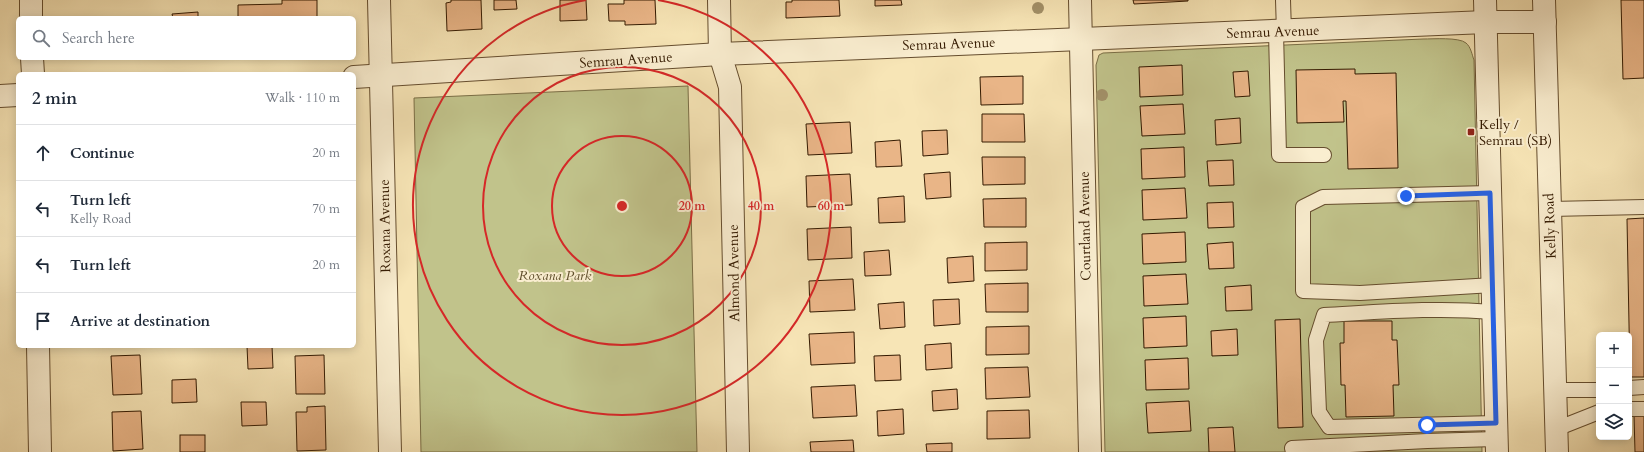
<!DOCTYPE html>
<meta charset="utf-8">
<style>
body{margin:0;font-family:Cardo,serif;background:#f6f6f7;color:#1f2937}
.controls{position:absolute;right:12px;bottom:12px;display:grid;overflow:hidden;border-radius:6px;box-shadow:0 2px 10px #0003}
.controls button{width:36px;height:36px;display:grid;place-items:center;padding:0;border:0;border-bottom:1px solid #e0e1e3;background:#fff;color:#1f2937;font:20px sans-serif}
.stop{position:absolute;width:12px;height:12px;margin:-9px;border:3px solid #2563eb;border-radius:50%;background:#fff}
.stop.end{background:#2563eb;border-color:#fff;box-shadow:0 1px 4px #0008}
.list{margin:0;padding:0;list-style:none}
h2{display:flex;justify-content:space-between;align-items:center;height:52px;margin:0;padding:0 16px;font-size:17px}
h2 small{font-size:13px;font-weight:400;color:#747a83}
.list li{display:grid;grid-template-columns:26px 1fr auto;gap:12px;align-items:center;box-sizing:border-box;height:56px;padding:0 16px;border-top:1px solid #e0e1e3}
.list b{display:block;font-size:15px;white-space:nowrap}
.list p{margin:0;font-size:13px;white-space:nowrap;color:#747a83}
.list em{font-size:13px;font-style:normal;color:#747a83}
.icon{flex:none;width:22px;height:22px;fill:none;stroke:currentColor;stroke-width:2;stroke-linecap:round;stroke-linejoin:round}
.map{position:relative;flex:none;width:1644px;height:452px;overflow:hidden}
.search{position:absolute;background:#fff;box-shadow:0 2px 10px #0003;left:16px;top:16px;width:340px;height:44px;display:flex;align-items:center;gap:10px;box-sizing:border-box;padding:0 14px;border-radius:6px;color:#747a83;font-size:15px}
.panel{position:absolute;background:#fff;box-shadow:0 2px 10px #0003;left:16px;top:72px;width:340px;height:276px;border-radius:6px}
.map>svg:first-child{display:block}
</style>
<div class="map">
<svg width="1644" height="452" viewBox="0 0 1644 452">
<rect width="100%" height="100%" fill="#f7e5b6"/>
<filter id="stains"><feTurbulence type="fractalNoise" baseFrequency=".005" numOctaves="4"/><feColorMatrix values="0 0 0 0 .2 0 0 0 0 .09 0 0 0 0 .02 0 0 0 .5 -.17"/></filter>
<radialGradient id="worn" r=".72"><stop offset=".6" stop-color="#630" stop-opacity="0"/><stop offset="1" stop-color="#630" stop-opacity=".3"/></radialGradient>
<g fill="#c1c38b" stroke="#7a6e46">
<path d="M1423,39C1433,39 1459,37 1466,43C1471,47 1472,55 1474,60L1482,452H1105L1096,65L1099,55L1103,53Z"/>
<polygon points="688,86 697,452 421,452 414,98"/>
</g>
<g fill="#e9b587" stroke="#341a01">
<polygon points="282,0 317,0 317,18 238,18 238,5 282,4"/>
<polygon points="451,0 481,0 482,29 447,31 446,3 451,2"/>
<polygon points="494,0 516,0 517,9 494,10"/>
<polygon points="560,0 586,0 587,20 560,21"/>
<polygon points="624,0 655,0 656,24 625,25 625,21 609,21 608,4 624,4"/>
<polygon points="792,0 839,0 840,16 786,18 786,2 792,2"/>
<polygon points="875,0 901,0 902,5 875,6"/>
<polygon points="1133,0 1188,0 1188,1 1134,4"/>
<polygon points="1621,0 1644,0 1644,78 1623,79"/>
<polygon points="198,12 198,18 173,18 172,14"/>
<polygon points="1182,65 1183,95 1140,97 1139,67"/>
<polygon points="1355,69 1355,74 1396,73 1398,168 1348,169 1346,101 1343,101 1344,122 1297,123 1296,70"/>
<polygon points="1248,71 1250,96 1235,97 1233,72"/>
<polygon points="1023,76 1023,104 981,105 980,77"/>
<polygon points="1183,104 1185,134 1142,136 1140,106"/>
<polygon points="982,114 1024,114 1025,142 982,142"/>
<polygon points="1240,118 1241,143 1216,145 1215,120"/>
<polygon points="850,122 852,153 808,155 806,124"/>
<polygon points="947,130 948,154 923,156 922,131"/>
<polygon points="900,140 902,166 876,167 875,142"/>
<polygon points="1184,147 1185,177 1142,179 1141,149"/>
<polygon points="982,157 1025,157 1025,184 983,185"/>
<polygon points="1233,160 1234,185 1209,186 1207,161"/>
<polygon points="950,172 951,197 926,199 924,174"/>
<polygon points="850,174 852,205 807,207 806,176"/>
<polygon points="1185,188 1187,218 1143,220 1142,190"/>
<polygon points="904,196 905,222 879,223 878,198"/>
<polygon points="1026,198 1026,227 984,227 983,199"/>
<polygon points="1233,202 1234,227 1208,228 1207,203"/>
<polygon points="1644,218 1644,377 1630,377 1627,219"/>
<polygon points="851,227 852,258 808,260 807,229"/>
<polygon points="1185,232 1186,262 1143,264 1142,234"/>
<polygon points="1027,242 1027,270 985,271 985,243"/>
<polygon points="1233,242 1234,268 1209,269 1207,244"/>
<polygon points="889,250 891,275 865,276 864,252"/>
<polygon points="973,256 974,281 948,283 947,258"/>
<polygon points="1186,274 1188,304 1144,306 1143,276"/>
<polygon points="853,279 855,310 810,312 809,281"/>
<polygon points="1028,283 1028,312 986,312 985,284"/>
<polygon points="1251,285 1252,310 1226,311 1225,287"/>
<polygon points="959,299 960,324 934,326 933,300"/>
<polygon points="904,302 905,327 880,329 878,304"/>
<polygon points="1186,316 1187,346 1144,348 1143,318"/>
<polygon points="1300,319 1303,427 1278,428 1275,320"/>
<polygon points="1344,321 1392,321 1392,340 1397,340 1399,385 1393,385 1394,416 1346,417 1345,385 1341,385 1340,343 1344,343"/>
<polygon points="1029,326 1029,354 986,355 986,327"/>
<polygon points="1237,329 1238,355 1212,356 1211,331"/>
<polygon points="854,332 855,363 811,365 809,334"/>
<polygon points="951,343 952,368 926,370 925,345"/>
<polygon points="163,346 188,346 163,347"/>
<polygon points="247,346 272,346 273,368 248,369"/>
<polygon points="140,355 142,394 113,395 111,356"/>
<polygon points="324,355 325,394 296,394 295,356"/>
<polygon points="900,355 901,380 875,381 874,356"/>
<polygon points="1188,358 1189,389 1146,390 1145,360"/>
<polygon points="1028,367 1030,397 986,399 985,368"/>
<polygon points="196,379 197,402 172,403 172,380"/>
<polygon points="855,385 857,416 813,418 811,387"/>
<polygon points="957,389 958,409 933,411 932,391"/>
<polygon points="1189,401 1191,431 1148,433 1146,403"/>
<polygon points="241,402 266,402 267,425 242,426"/>
<polygon points="325,406 326,450 297,451 296,412 307,412 307,407"/>
<polygon points="903,409 904,434 878,436 877,411"/>
<polygon points="1029,410 1030,438 987,439 987,411"/>
<polygon points="141,411 143,449 113,451 112,412"/>
<polygon points="1634,415 1644,415 1644,452 1635,452"/>
<polygon points="1233,427 1235,452 1209,452 1208,428"/>
<rect x="180" y="435" width="25" height="17"/>
<polygon points="853,440 854,452 811,452 810,442"/>
<polygon points="952,443 952,452 927,452 926,444"/>
</g>
<g fill="none" stroke-linecap="round" stroke-linejoin="round">
<defs>
<g id="service">
<polyline points="1283,0 1284,32"/>
<polyline points="1276,32 1279,155 1324,155"/>
<polyline points="1490,193 1323,197 1303,207 1303,291 1360,293 1493,285"/>
<polyline points="1550,209 1644,207"/>
<path d="M1493,312C1437,307 1380,312 1324,315L1316,340L1319,412L1329,427L1496,423"/>
<polyline points="1629,388 1644,387"/>
<polyline points="1555,390 1599,390"/>
<polyline points="1629,409 1644,409"/>
<polyline points="1556,429 1599,412"/>
<polyline points="1293,452 1292,448 1427,441 1496,439"/>
</g>
<g id="minor">
<polyline points="31,0 31,18"/>
<polyline points="379,0 390,452"/>
<polyline points="719,0 720,54 730,87 738,452"/>
<polyline points="1080,0 1090,452"/>
<polyline points="32,58 33,74"/>
<polyline points="354,77 720,54 1486,22 1545,22"/>
<polyline points="0,96 18,95"/>
<polyline points="38,346 40,452"/>
</g>
<g id="tertiary">
<polyline points="1485,0 1497,452"/>
<polyline points="1544,0 1557,452"/>
</g>
</defs>
<use href="#service" stroke="#654d2e" stroke-width="16"/>
<use href="#minor" stroke="#654d2e" stroke-width="24"/>
<use href="#tertiary" stroke="#654d2e" stroke-width="24"/>
<use href="#service" stroke="#faeed0" stroke-width="14"/>
<use href="#minor" stroke="#faeed0" stroke-width="22"/>
<use href="#tertiary" stroke="#faeed0" stroke-width="22"/>
</g>
<g fill="#a39169">
<circle cx="1038" cy="8" r="6"/>
<circle cx="1102" cy="95" r="6"/>
</g>
<g fill="none" stroke-linecap="round" stroke-linejoin="round">
<polyline stroke="#2563eb" stroke-width="5" points="1406,196 1490,193 1496,423 1427,425"/>
</g>
<g fill="none" stroke="#d62828" stroke-width="2">
<circle cx="622" cy="206" r="70"/>
<circle cx="622" cy="206" r="139"/>
<path d="M658 0A209 209 0 1 1 586 0"/>
</g>
<rect fill="#8f2418" stroke="#faeed0" stroke-width="1.5" x="1467" y="128" width="8" height="8" rx="2"/>
<g text-anchor="middle" dominant-baseline="central" stroke-width="4" stroke-linejoin="round" paint-order="stroke">
<g font-size="14" fill="#341a01" stroke="#faeed0">
<text transform="translate(1273 32) rotate(-2)">Semrau Avenue</text>
<text transform="translate(949 44) rotate(-2)">Semrau Avenue</text>
<text transform="translate(626 60) rotate(-4)">Semrau Avenue</text>
<text transform="translate(385 226) rotate(-91)">Roxana Avenue</text>
<text transform="translate(1085 226) rotate(-91)">Courtland Avenue</text>
<text transform="translate(1550 226) rotate(-92)">Kelly Road</text>
<text transform="translate(734 273) rotate(-91)">Almond Avenue</text>
</g>
<g font-size="14" fill="#341a01" stroke="#faeed0" text-anchor="start">
<text x="1479" y="124">Kelly /<tspan x="1479" dy="16">Semrau (SB)</tspan></text>
</g>
<g font-size="14" font-style="italic" fill="#5e4d2a" stroke="#faeed0">
<text x="555" y="275">Roxana Park</text>
</g>
</g>
<circle cx="622" cy="206" r="6" fill="#d62828" stroke="#faeed0" stroke-width="2"/>
<g font-size="12" text-anchor="middle" font-weight="bold" fill="#d62828" stroke="#faeed0" stroke-width="4" stroke-linejoin="round" paint-order="stroke">
<text x="692" y="210">20 m</text>
<text x="761" y="210">40 m</text>
<text x="831" y="210">60 m</text>
</g>
<rect width="100%" height="100%" filter="url(#stains)"/>
<rect width="100%" height="100%" fill="url(#worn)"/>
</svg>
<div class="controls">
<button>+</button>
<button>−</button>
<button><svg class="icon" aria-label="layers" viewBox="0 0 24 24"><path d="M12 4l9 5-9 5-9-5zM3 14l9 5 9-5"/></svg></button>
</div>
<div class="stop" style="left:1427px;top:425px"></div>
<div class="stop end" style="left:1406px;top:196px"></div>
<div class="search"><svg class="icon" aria-label="search" viewBox="0 0 24 24"><circle cx="10" cy="10" r="6"/><path d="M15 15l6 6"/></svg>Search here</div>
<section class="panel">
<h2>2 min<small>Walk · 110 m</small></h2>
<ul class="list">
<li><svg class="icon" aria-label="ahead" viewBox="0 0 24 24"><path d="M12 20V5M6 11l6-6 6 6"/></svg><div><b>Continue</b></div><em>20 m</em></li>
<li><svg class="icon" aria-label="left" viewBox="0 0 24 24"><path d="M17 20v-9H6M10 6l-5 5 5 5"/></svg><div><b>Turn left</b><p>Kelly Road</p></div><em>70 m</em></li>
<li><svg class="icon" aria-label="left" viewBox="0 0 24 24"><path d="M17 20v-9H6M10 6l-5 5 5 5"/></svg><div><b>Turn left</b></div><em>20 m</em></li>
<li><svg class="icon" aria-label="arrive" viewBox="0 0 24 24"><path d="M6 21V4h12l-3 4 3 4H6"/></svg><div><b>Arrive at destination</b></div></li>
</ul>
</section>
</div>
